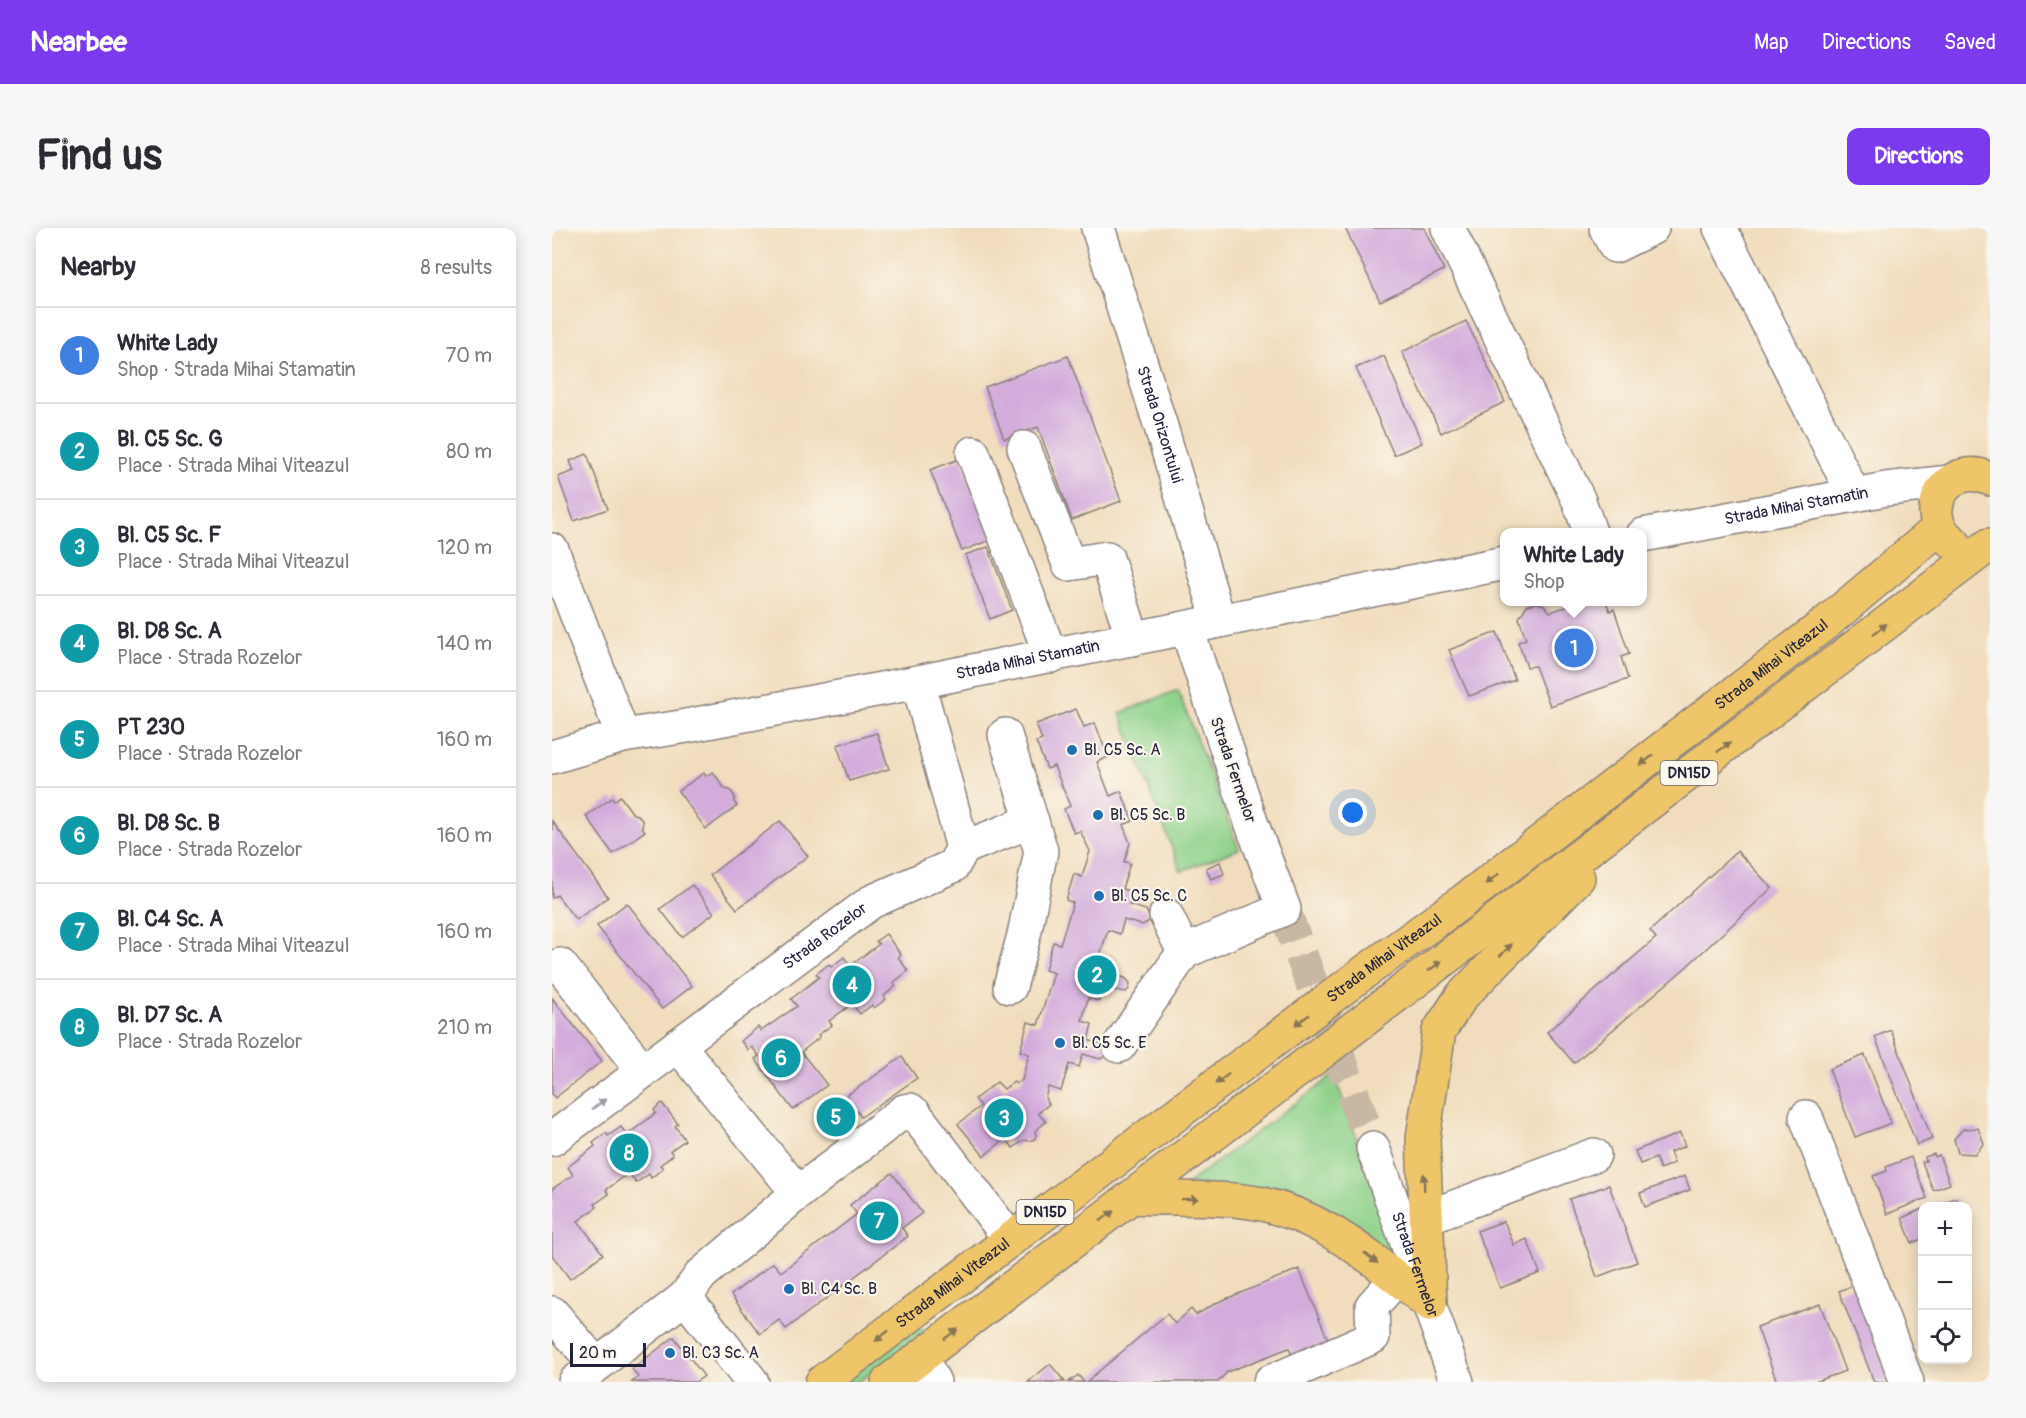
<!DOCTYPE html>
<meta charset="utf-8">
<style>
body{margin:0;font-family:Pangolin,sans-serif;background:#f7f7f7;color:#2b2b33}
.controls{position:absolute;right:18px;bottom:18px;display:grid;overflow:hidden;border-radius:12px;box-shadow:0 3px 15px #0003}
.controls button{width:54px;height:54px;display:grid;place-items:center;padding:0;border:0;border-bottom:2px solid #e1e1e2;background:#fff;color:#2b2b33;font:30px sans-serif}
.scale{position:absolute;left:18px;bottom:15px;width:76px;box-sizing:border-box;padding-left:6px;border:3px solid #22223b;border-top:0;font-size:16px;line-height:21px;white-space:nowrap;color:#22223b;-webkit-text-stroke:4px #fbf7ec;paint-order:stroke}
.you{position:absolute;left:801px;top:585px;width:21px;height:21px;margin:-15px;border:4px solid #fff;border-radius:50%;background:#1a73e8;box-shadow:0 0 0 9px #1a73e833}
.badge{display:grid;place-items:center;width:39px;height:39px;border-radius:50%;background:#7c3aed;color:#fff;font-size:20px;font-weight:700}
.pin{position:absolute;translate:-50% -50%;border:3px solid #fff;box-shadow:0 2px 6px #0006}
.popup{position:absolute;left:948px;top:300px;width:147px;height:78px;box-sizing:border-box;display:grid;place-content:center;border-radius:12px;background:#fff;filter:drop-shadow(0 2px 4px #0005);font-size:20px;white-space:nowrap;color:#7c7c81}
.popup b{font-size:22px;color:#2b2b33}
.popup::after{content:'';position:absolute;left:50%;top:100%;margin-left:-12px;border:12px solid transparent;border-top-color:#fff}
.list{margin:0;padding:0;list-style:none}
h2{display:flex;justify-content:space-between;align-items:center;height:78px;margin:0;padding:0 24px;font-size:26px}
h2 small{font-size:20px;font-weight:400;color:#7c7c81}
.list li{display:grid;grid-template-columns:39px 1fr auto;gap:18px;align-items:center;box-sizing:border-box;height:96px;padding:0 24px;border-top:2px solid #e1e1e2}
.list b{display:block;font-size:22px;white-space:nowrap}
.list p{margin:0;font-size:20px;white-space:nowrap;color:#7c7c81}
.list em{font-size:20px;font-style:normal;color:#7c7c81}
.icon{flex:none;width:33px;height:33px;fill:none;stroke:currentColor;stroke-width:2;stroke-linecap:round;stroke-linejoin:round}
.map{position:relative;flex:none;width:1438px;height:1154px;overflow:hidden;border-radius:12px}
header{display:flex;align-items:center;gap:36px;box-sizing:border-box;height:84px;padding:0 30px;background:#7c3aed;color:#fff}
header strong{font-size:28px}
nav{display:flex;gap:33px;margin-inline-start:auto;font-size:21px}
.intro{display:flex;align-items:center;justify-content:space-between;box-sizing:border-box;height:144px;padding:0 36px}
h1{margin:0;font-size:42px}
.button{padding:15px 27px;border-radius:12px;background:#7c3aed;color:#fff;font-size:21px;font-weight:700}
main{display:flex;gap:36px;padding:0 36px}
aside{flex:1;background:#fff;border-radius:12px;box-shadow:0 3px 15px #0003}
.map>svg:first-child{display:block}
</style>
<header>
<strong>Nearbee</strong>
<nav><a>Map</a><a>Directions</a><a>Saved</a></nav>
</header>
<div class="intro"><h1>Find us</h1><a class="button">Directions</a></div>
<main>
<aside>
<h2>Nearby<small>8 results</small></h2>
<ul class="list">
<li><span class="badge" style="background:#3f7fe0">1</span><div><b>White Lady</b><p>Shop · Strada Mihai Stamatin</p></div><em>70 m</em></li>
<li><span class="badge" style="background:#0f9aa8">2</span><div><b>Bl. C5 Sc. G</b><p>Place · Strada Mihai Viteazul</p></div><em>80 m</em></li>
<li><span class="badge" style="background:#0f9aa8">3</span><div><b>Bl. C5 Sc. F</b><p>Place · Strada Mihai Viteazul</p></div><em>120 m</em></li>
<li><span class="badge" style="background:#0f9aa8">4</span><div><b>Bl. D8 Sc. A</b><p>Place · Strada Rozelor</p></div><em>140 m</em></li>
<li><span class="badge" style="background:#0f9aa8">5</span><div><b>PT 230</b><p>Place · Strada Rozelor</p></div><em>160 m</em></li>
<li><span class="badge" style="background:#0f9aa8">6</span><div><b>Bl. D8 Sc. B</b><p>Place · Strada Rozelor</p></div><em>160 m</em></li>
<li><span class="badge" style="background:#0f9aa8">7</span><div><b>Bl. C4 Sc. A</b><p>Place · Strada Mihai Viteazul</p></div><em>160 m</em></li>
<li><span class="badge" style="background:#0f9aa8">8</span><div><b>Bl. D7 Sc. A</b><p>Place · Strada Rozelor</p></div><em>210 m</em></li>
</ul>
</aside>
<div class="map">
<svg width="1438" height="1154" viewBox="0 0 1438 1154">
<rect width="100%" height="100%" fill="#fbf7ec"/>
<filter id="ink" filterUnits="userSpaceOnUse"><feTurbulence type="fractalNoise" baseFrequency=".0167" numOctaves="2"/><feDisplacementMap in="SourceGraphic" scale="12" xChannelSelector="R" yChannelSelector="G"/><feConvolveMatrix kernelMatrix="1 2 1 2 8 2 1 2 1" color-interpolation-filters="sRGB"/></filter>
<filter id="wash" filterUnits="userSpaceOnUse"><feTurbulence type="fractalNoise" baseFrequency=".008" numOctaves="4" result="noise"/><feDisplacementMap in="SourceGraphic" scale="24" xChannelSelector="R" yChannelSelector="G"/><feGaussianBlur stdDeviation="1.35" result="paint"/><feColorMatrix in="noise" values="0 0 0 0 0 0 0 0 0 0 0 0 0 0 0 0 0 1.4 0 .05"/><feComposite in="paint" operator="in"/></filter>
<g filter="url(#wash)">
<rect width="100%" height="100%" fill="#f1ddbd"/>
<g fill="#8fd28b" stroke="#587a63" stroke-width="1.5">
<polygon points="626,462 687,621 629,643 568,485"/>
<polygon points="782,847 844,1018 841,1023 833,1025 636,955"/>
<polygon points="366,1095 373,1104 307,1154 288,1154"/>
</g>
<g id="blocks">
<g fill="#d3acdc">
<polygon points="793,0 872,0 892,42 828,73"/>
<polygon points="914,93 953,174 889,205 850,124"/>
<polygon points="516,128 569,273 520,292 486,199 452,211 433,159"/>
<polygon points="832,128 870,215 842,227 804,140"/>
<polygon points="35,226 56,281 22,293 6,249 22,243 18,233"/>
<polygon points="410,230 441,311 410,323 378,242"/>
<polygon points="436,319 460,382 438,391 413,327"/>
<polygon points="1030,374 1054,374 1058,383 1062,381 1077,426 1069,429 1076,451 998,478 983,438 975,439 966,414 974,411 967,390 975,377 985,375 992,377 998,384"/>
<polygon points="945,404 963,452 917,468 897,422"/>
<polygon points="524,481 532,499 543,495 556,529 545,534 558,568 569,563 581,593 571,597 578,615 572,634 578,635 570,661 581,664 577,677 594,682 598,691 596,694 590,697 572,692 568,706 556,702 548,727 560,731 556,745 573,750 578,755 577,761 574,764 551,760 547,773 536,770 530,793 540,796 536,812 555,818 556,827 548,831 531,826 527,839 517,836 509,863 496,859 493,870 497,876 486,885 494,894 483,903 484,907 483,911 477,913 472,912 461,920 454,910 432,928 406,896 429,878 423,871 445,854 452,861 462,854 464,856 470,852 477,826 468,823 476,794 486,797 502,745 493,742 501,714 508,716 521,675 514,672 522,646 530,649 538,623 528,603 522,605 512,581 518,578 502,538 495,541 484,514 490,512 484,496"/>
<polygon points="325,505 337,541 297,553 285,517"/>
<polygon points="161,544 173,561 178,562 183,569 182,574 185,578 154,601 126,563 152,545 154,548"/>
<polygon points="68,568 81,586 86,587 91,594 90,599 93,603 61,626 34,588 60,570 62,573"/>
<polygon points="0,593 56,669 24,692 5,667 0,670"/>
<polygon points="228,593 256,628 185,681 158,647"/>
<polygon points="1185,623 1220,660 1132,741 1022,835 995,804 1104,710 1098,703"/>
<polygon points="668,634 672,646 659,651 654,640"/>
<polygon points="140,657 162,685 130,709 108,681"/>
<polygon points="75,675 140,758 110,781 45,698"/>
<polygon points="334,706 349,727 346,729 356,743 341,755 344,758 332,768 334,771 322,780 320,777 308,786 300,776 277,793 280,797 266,807 268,809 249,824 275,857 241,882 203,831 207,828 200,819 196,822 189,813 206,799 209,803 245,778 239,771 267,749 264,746 277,736 279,739 292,729 298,738 327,716 324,713"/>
<polygon points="0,770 50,833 3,870 0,866"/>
<polygon points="1339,802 1380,911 1365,917 1323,809"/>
<polygon points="1313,827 1339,895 1303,909 1277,841"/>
<polygon points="350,829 365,850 309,889 294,868"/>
<polygon points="288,873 301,891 281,906 268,888"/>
<polygon points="110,875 126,896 123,898 133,912 118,923 121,927 108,937 111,940 99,950 97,946 84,955 77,945 54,962 57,966 43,976 45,979 26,993 51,1026 18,1051 0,1027 0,961 21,947 16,939 43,918 41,915 54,905 56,908 69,899 75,907 104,885 102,882"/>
<polygon points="1426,900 1432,915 1423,926 1406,925 1402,911 1411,901"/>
<polygon points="1128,905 1133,918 1118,924 1122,935 1108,941 1104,930 1088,936 1083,923"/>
<polygon points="1382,926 1383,929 1387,927 1398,956 1381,962 1370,934 1374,933 1373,929"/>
<polygon points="1359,929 1375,970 1335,986 1321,948 1335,943 1334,939"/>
<polygon points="340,945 370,985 350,1000 356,1008 234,1101 227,1092 208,1106 179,1067 221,1035 229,1044 305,986 298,977"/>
<polygon points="1133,948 1138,962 1093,979 1088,965"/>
<polygon points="1057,957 1085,1034 1045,1049 1017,971"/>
<polygon points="1404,970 1408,978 1383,978"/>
<polygon points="1370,981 1370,1011 1360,1015 1350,990"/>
<polygon points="952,993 962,1017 975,1011 988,1045 948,1060 925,1003"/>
<polygon points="747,1041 779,1119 743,1134 737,1120 675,1144 666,1154 534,1154 615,1086 623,1096 639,1081 644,1087 664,1075"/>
<polygon points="1302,1057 1340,1154 1322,1154 1287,1063"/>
<polygon points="1268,1076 1293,1143 1263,1154 1225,1154 1205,1099"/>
<polygon points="122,1109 152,1148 144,1154 80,1154 86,1149 80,1141"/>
<polygon points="498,1136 513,1154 476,1154"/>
<polygon points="526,1147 532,1154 517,1154"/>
</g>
</g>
</g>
<g filter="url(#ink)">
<use href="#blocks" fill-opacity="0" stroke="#8a807c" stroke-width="1.5"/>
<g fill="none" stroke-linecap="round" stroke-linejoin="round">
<polyline stroke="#c8b8a3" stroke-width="33" stroke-dasharray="33 16" stroke-linecap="butt" points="732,681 821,920"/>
<defs>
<g id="minor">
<path id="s1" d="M546,0L609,199L667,393"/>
<polyline points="896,0 1027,273 1038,304"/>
<polyline points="1054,0 1063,18 1100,0"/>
<polyline points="1168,0 1302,267"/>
<polyline points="472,220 517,336 555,330 581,411"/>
<polyline points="421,225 499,428"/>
<path id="s2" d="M1091,307L1334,261L1398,254"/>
<polyline points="0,322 71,508"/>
<polyline points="453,507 489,623 472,707 458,759"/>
<path id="s3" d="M0,529L71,508L129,499L366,454L953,335"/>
<polyline points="411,620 480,593"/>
<polyline points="632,724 732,681 699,594 635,401"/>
<polyline points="8,737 91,843"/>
<polyline points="126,817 246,965 149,1047 133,1069 200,1154"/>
<polyline points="567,818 632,724 614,687"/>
<polyline points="1254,889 1355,1154"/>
<path id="s4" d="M0,911L319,674L401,638L411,620L366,454"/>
<path id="s5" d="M821,920L905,1154"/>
<polyline points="246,965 352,883 358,882 363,886 458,1011"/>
<polyline points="873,990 1042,927"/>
<polyline points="0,1085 44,1137"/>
<polyline points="369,1129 382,1154"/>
<polyline points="23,1154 133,1069"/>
<polyline points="718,1154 821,1109 820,1078 845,1050"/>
</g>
<g id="major">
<path d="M1402,315C1362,288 1395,230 1438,251"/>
<path d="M580,969C617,971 654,969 691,973C766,981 821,1032 878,1076"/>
<polyline points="878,1076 871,910 887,803 910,768 1026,650"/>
<path id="s6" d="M270,1154L814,743L911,673L1274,395L1387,300"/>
<polyline points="336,1154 1437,317"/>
</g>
</defs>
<use href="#minor" stroke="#8a807c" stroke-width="36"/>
<use href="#major" stroke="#8a807c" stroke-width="36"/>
<use href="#minor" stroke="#fff" stroke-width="33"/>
<use href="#major" stroke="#eec569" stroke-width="33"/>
</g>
<defs><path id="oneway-solid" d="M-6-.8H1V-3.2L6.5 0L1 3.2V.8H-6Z" transform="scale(1.5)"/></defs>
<g fill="#887452">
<use href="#oneway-solid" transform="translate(1328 401) rotate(-38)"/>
<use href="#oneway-solid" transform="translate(1172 519) rotate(-37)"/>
<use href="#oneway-solid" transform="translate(1095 532) rotate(143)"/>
<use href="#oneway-solid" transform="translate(940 651) rotate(143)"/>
<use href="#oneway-solid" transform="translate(954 722) rotate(-45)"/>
<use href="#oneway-solid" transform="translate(883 738) rotate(-37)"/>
<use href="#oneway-solid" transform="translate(750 792) rotate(144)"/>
<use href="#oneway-solid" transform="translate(670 851) rotate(143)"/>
<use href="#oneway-solid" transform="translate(872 954) rotate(-92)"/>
<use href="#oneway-solid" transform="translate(638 971) rotate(-1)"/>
<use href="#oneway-solid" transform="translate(555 988) rotate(-37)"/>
<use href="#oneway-solid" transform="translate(819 1030) rotate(38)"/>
<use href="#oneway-solid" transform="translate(399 1106) rotate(-37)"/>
<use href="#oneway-solid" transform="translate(330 1108) rotate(142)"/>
</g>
<use fill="#9c9ca7" href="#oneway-solid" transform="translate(47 876) rotate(-37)"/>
</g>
<g fill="#1f6fb2" stroke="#fbf7ec" stroke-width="2">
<circle cx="520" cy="522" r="6"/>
<circle cx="546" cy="587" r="6"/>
<circle cx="547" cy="668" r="6"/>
<circle cx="508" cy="815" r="6"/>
<circle cx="237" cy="1061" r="6"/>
<circle cx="118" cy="1125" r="6"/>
</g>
<g text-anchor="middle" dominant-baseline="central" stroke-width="4.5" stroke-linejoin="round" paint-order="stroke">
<g fill="#fbf7ec" stroke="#636270" stroke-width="1.5">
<rect x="1108.5" y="533" width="57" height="24" rx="4.5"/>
<rect x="464.5" y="972" width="57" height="24" rx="4.5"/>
</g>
<g font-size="15" font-weight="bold" fill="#22223b">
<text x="1137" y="545">DN15D</text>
<text x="493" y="984">DN15D</text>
</g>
<g font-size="16" fill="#22223b" stroke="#fbf7ec">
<text stroke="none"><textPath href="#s1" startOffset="206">Strada Orizontului</textPath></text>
<text stroke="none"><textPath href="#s2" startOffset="156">Strada Mihai Stamatin</textPath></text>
<text stroke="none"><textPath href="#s3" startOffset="486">Strada Mihai Stamatin</textPath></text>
<text stroke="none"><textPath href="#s6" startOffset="1190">Strada Mihai Viteazul</textPath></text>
<text transform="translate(681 542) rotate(71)">Strada Fermelor</text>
<text stroke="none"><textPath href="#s4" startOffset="340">Strada Rozelor</textPath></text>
<text stroke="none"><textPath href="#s6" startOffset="704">Strada Mihai Viteazul</textPath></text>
<text stroke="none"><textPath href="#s5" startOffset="124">Strada Fermelor</textPath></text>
<text stroke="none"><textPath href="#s6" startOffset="164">Strada Mihai Viteazul</textPath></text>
</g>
<g font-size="16" fill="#22223b" stroke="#fbf7ec" text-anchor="start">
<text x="532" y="522">Bl. C5 Sc. A</text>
<text x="558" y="587">Bl. C5 Sc. B</text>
<text x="559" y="668">Bl. C5 Sc. C</text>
<text x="520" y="815">Bl. C5 Sc. E</text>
<text x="249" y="1061">Bl. C4 Sc. B</text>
<text x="130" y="1125">Bl. C3 Sc. A</text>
</g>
</g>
</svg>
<div class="controls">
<button>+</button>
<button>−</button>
<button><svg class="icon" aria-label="locate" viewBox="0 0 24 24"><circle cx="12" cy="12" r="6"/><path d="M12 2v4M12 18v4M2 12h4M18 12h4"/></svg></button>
</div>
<div class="scale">20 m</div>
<div class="you"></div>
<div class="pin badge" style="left:1022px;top:420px;background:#3f7fe0">1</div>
<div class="popup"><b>White Lady</b>Shop</div>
<div class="pin badge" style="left:545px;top:747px;background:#0f9aa8">2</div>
<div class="pin badge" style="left:452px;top:890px;background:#0f9aa8">3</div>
<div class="pin badge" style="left:300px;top:757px;background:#0f9aa8">4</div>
<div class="pin badge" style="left:284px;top:889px;background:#0f9aa8">5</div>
<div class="pin badge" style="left:229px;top:830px;background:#0f9aa8">6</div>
<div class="pin badge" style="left:327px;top:993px;background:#0f9aa8">7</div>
<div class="pin badge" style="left:77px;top:925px;background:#0f9aa8">8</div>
</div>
</main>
